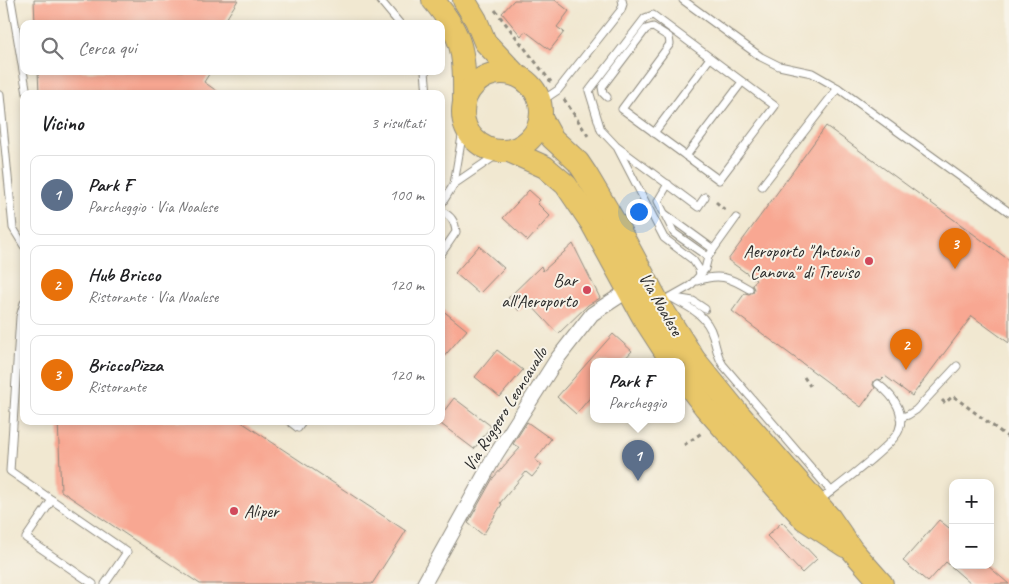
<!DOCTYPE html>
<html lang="it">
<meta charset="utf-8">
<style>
body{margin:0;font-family:Caveat,sans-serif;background:#f2f2f2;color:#202124}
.controls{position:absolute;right:15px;bottom:15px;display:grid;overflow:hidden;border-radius:10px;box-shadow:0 2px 8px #0003}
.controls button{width:45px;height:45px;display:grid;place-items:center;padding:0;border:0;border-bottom:1px solid #e0e0e0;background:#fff;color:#202124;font:25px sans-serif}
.you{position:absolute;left:638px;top:211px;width:18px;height:18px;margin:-12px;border:4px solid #fff;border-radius:50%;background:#1a73e8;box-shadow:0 0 0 8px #1a73e833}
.badge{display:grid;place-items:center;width:32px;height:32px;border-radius:50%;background:#2563eb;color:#fff;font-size:16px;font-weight:700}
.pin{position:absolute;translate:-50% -41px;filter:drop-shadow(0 1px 2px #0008)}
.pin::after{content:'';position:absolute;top:26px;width:18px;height:15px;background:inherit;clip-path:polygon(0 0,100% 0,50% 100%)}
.popup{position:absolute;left:590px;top:358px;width:95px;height:65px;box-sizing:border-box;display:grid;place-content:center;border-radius:10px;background:#fff;filter:drop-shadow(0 1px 4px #0005);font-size:16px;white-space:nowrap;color:#757577}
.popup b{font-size:19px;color:#202124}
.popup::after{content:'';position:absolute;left:50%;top:100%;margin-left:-10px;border:10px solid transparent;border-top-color:#fff}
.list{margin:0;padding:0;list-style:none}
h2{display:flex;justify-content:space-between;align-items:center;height:65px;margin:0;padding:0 20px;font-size:21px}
h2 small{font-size:16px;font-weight:400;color:#757577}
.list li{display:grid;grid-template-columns:32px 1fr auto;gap:15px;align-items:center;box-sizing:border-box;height:80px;margin:0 10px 10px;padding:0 10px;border:1px solid #e0e0e0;border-radius:10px}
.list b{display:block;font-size:19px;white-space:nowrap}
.list p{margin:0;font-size:16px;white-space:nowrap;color:#757577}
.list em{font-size:16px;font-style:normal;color:#757577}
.icon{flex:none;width:28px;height:28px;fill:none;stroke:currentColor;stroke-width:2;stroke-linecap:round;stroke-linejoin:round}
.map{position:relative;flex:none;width:1009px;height:584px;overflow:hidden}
.search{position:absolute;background:#fff;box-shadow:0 2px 8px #0003;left:20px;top:20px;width:425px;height:55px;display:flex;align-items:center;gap:12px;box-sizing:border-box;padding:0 18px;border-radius:10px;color:#757577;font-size:19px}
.panel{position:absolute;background:#fff;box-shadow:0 2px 8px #0003;left:20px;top:90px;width:425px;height:335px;border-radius:10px}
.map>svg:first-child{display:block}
</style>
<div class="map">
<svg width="1009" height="584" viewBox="0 0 1009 584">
<rect width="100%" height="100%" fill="#f7f3e8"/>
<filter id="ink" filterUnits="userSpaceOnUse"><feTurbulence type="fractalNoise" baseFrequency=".02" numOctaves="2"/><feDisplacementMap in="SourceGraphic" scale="10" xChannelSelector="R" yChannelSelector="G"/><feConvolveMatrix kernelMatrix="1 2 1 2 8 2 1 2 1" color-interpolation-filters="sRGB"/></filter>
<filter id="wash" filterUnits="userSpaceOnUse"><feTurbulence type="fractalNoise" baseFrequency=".0096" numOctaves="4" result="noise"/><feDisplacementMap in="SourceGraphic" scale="20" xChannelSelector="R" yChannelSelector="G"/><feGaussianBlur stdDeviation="1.12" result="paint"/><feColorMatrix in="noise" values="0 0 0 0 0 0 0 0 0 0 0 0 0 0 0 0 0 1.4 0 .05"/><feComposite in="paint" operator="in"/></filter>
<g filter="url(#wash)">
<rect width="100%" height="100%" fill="#f1e8d1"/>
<g id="blocks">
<g fill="#f8a792">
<polygon points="34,0 238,0 223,24 35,24"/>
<polygon points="514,0 555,0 569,11 557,27 564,32 550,50 525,31 521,36 502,13"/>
<polygon points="38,71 211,71 204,82 221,94 39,94"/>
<polygon points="826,126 1009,260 1009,343 972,316 912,396 885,376 881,380 877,379 874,381 873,385 875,388 861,407 732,311 745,293 749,294 753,292 754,289 752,285 756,280 728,260"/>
<polygon points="529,190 540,200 537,203 550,216 528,241 503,218"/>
<polygon points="573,244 600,298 588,305 558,334 528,302 519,311 508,298 541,266 543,271"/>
<polygon points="479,246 504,268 479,294 455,273"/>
<polygon points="441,309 467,330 441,360"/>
<polygon points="613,334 632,351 622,362 594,362 594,393 576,414 557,397"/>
<polygon points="497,350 523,370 500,397 475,377"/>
<polygon points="454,398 491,426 474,449 437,421 441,421 441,415"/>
<polygon points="58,421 240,421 406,531 372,584 200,584 61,491"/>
<polygon points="527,422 551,439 535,460 542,465 532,477 526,472 500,503 502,504 483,535 468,523 493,478 520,448 513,444"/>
<polygon points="939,520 953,531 953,565 987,565 1009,584 971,584 946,562 928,582 903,561"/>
<polygon points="782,522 817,559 802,573 767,536"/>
</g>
</g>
</g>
<g filter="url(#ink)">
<use href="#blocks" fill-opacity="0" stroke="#8e8a7e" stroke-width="1"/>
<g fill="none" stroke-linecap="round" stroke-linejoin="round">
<defs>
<g id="service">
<polyline points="11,0 27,94"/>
<polyline points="380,0 400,24"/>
<polyline points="683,0 761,57 779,66 812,73 838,88 1009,212"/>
<polyline points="425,71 427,94"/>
<polyline points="0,95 13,228 24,246"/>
<polyline points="607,97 603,93 602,87 646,29 653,27 669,37 670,44 622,109 719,180 775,106 653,15 645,18 589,91 601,130 616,146 698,207 705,197"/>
<polyline points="539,98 549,96 558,90 621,10 623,4 622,0"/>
<polyline points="654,133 710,58"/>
<polyline points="618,149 664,238 693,260 699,269 700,275"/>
<polyline points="686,156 742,82"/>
<polyline points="454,184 501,152"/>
<polyline points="668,184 658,201 674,233 708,257"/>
<polyline points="762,186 838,88"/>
<polyline points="441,205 454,184 464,124"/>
<path d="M441,211C451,216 455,221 456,232L441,254"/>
<polyline points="665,214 713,249"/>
<path d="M697,281C719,273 729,277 749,289"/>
<path d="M670,297C688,307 706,313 713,336C716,346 717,356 723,365L831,491"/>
<polyline points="675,298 693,301 705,309"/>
<polyline points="667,299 690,286 700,275 705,269 708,257 736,218"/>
<polyline points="24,303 20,317 10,471 127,552 105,584"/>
<polyline points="900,418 908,415 916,410 957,366"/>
<polyline points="289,421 298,428 303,421"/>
<polyline points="52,500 26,538 93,584"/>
<path d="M819,501C835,488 893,446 899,430C906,411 892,395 878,384"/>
</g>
<polyline id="minor" points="424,584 495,456 557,359 592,314 635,286"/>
<g id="primary">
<path d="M433,0C463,35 465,54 464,99"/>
<polyline points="464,0 476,20 485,42 516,75"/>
<circle cx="502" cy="112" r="39"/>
<polyline points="541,118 552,138 578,162 586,174 617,226 659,304 694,359 737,412 830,518 852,550 882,584"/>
<polyline points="509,151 545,167 566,185 591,222 643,317 672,362"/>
<polyline points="682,377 705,407 804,519 845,546"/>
</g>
</defs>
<use href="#service" stroke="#8e8a7e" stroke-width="9"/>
<use href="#minor" stroke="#8e8a7e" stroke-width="16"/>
<use href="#primary" stroke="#8e8a7e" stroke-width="24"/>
<g stroke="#8e8a7e" stroke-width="3" stroke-dasharray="4 4" stroke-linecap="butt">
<polyline points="495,10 551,82"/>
<polyline points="564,99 590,139"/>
<polyline points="716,202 725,210"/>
<polyline points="804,377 810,386"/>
<polyline points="942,400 945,403 953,396 1009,438"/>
<polyline points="684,445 703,432"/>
</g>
<use href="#service" stroke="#fff" stroke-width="7"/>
<use href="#minor" stroke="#fff" stroke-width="14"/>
<use href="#primary" stroke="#e9c769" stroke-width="22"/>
</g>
</g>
<g fill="#d1495b" stroke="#f7f3e8" stroke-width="2">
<circle cx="869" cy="261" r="5"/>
<circle cx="587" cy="290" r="5"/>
<circle cx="234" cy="511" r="5"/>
</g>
<g text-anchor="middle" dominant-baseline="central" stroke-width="4" stroke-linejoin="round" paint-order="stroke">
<g font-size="18" fill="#2b2b2b" stroke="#f7f3e8" text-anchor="end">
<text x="859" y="251">Aeroporto "Antonio<tspan x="859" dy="21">Canova" di Treviso</tspan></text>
<text x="577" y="280">Bar<tspan x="577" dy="21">all'Aeroporto</tspan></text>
<text x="244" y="511" text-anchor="start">Aliper</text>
</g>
<g font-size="18" fill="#2b2b2b" stroke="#f7f3e8">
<text transform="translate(661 304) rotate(60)">Via Noalese</text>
<text transform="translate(505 409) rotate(-58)">Via Ruggero Leoncavallo</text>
</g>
</g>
</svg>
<div class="controls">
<button>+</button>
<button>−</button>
</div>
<div class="you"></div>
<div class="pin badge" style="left:638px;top:481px;background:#5c6f8a">1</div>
<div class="popup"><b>Park F</b>Parcheggio</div>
<div class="pin badge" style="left:906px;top:370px;background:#e8710a">2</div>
<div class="pin badge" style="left:955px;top:269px;background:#e8710a">3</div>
<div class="search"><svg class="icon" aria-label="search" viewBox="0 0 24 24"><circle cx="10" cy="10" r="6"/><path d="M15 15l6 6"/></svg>Cerca qui</div>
<section class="panel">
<h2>Vicino<small>3 risultati</small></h2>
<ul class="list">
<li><span class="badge" style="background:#5c6f8a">1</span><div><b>Park F</b><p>Parcheggio · Via Noalese</p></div><em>100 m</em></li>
<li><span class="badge" style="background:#e8710a">2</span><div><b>Hub Bricco</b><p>Ristorante · Via Noalese</p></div><em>120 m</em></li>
<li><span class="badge" style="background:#e8710a">3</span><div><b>BriccoPizza</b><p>Ristorante</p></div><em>120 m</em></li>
</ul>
</section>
</div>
